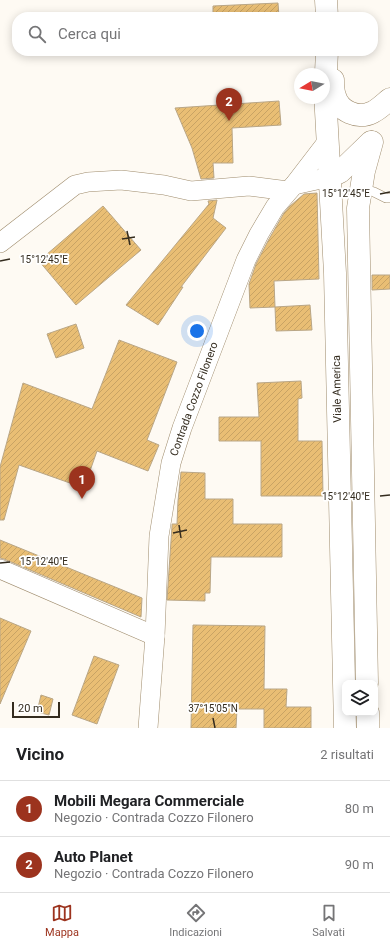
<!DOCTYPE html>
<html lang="it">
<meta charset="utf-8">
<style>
body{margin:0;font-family:Roboto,sans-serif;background:#f6f6f6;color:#202124}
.controls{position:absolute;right:12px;bottom:12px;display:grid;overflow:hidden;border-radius:8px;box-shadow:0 2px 10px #0003}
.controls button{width:36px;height:36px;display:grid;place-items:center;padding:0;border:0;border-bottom:1px solid #e0e0e0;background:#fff;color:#202124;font:20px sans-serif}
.compass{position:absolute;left:294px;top:68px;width:36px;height:36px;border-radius:50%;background:#fff;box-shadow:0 2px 10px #0003;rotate:260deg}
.scale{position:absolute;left:12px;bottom:10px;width:48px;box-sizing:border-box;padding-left:4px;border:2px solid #342c1f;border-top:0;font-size:11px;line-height:14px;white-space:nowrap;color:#342c1f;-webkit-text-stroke:3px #fff;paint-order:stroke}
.you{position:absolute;left:197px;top:331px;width:14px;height:14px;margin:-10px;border:3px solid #fff;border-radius:50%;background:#1a73e8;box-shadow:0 0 0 6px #1a73e833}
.badge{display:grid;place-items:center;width:26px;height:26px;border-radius:50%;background:#9c331e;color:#fff;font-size:13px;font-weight:700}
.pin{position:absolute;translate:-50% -33px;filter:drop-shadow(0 1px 2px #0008)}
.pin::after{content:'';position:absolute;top:21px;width:14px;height:12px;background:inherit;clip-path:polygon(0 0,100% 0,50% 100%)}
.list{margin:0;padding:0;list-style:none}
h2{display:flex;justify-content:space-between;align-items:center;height:52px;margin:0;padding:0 16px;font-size:17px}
h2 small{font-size:13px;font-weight:400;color:#757577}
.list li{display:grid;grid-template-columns:26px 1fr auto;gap:12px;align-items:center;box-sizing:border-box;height:56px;padding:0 16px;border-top:1px solid #e0e0e0}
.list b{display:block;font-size:15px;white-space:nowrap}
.list p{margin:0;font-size:13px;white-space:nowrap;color:#757577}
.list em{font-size:13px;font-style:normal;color:#757577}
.icon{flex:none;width:22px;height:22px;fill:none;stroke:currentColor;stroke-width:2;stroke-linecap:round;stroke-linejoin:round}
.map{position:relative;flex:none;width:390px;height:728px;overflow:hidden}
.search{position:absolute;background:#fff;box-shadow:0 2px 10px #0003;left:12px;right:12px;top:12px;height:44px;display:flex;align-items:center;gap:10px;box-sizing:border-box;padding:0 14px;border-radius:16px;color:#757577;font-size:15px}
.sheet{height:164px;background:#fff}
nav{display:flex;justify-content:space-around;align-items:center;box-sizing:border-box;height:56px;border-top:1px solid #e0e0e0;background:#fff;font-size:11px;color:#757577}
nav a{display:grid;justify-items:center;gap:2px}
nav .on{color:#9c331e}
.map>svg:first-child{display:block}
</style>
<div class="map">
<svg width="390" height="728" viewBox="0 0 390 728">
<defs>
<pattern id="building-hatch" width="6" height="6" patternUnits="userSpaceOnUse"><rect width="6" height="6" fill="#e9be74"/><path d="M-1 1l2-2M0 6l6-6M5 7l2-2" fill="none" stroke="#c8a364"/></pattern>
</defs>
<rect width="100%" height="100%" fill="#fefaf3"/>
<g fill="url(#building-hatch)" stroke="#b9a686">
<polygon points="278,3 279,17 213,17 213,6"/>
<polygon points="279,101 281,125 232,128 233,163 213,163 214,178 201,179 192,148 175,108"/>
<polygon points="317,193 319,279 274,281 275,307 250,308 249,284 256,264 269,239 284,213 290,206 304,194"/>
<polygon points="217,200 213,218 226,228 181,287 183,287 158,325 126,305 209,204 208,201"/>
<polygon points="103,206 141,250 76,305 39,261"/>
<polygon points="372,275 390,275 390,289 372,290"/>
<polygon points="310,305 312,330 276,331 275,307"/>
<polygon points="76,324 84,348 56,358 47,334"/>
<polygon points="119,340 177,362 147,440 159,445 148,471 97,451 84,488 19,465 4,520 0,520 0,467 23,383 92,409"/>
<polygon points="301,381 302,398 298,399 298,441 322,441 323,496 261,496 261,441 219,441 219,417 259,417 257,383"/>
<polygon points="181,472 205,473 205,499 233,499 233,524 282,524 282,557 211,557 210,593 205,593 205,601 167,600 172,526 172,524 177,524 178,501"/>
<polygon points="0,540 142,598 141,617 4,559 0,558"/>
<polygon points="0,618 31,631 0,704"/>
<polygon points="193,625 265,626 264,689 287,689 286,707 311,707 311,728 264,728 264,709 237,709 236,728 191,728"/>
<polygon points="94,656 119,665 97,724 72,715"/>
<polygon points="41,695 53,699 49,715 37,712"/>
</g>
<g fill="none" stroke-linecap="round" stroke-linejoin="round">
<defs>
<polyline id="lane" points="361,188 374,192 386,198 390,198"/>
<g id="street">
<polyline points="294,185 330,177"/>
<polyline points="0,243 75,185 88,182 121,180 164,185 191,191 249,186 288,191"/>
<polyline points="0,569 155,636"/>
<polyline points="148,728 155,636 159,536 171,463 182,428 246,260 259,234 275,207 294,185 327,142"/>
</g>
<g id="secondary">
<polyline points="326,0 327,17"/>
<polyline points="327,51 325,93 335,273 345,728"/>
<path d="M333,80C333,85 333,91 335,96C339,111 358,120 373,112C379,109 385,103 390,99"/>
<polyline points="330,177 340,172 371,142"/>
<polyline points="367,683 358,208 364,171 372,142"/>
<polyline points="368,713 368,728"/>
</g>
</defs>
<use href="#lane" stroke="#9f8c6d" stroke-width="10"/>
<use href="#street" stroke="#9f8c6d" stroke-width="20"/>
<use href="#secondary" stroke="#9f8c6d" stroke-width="23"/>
<use href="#lane" stroke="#fff" stroke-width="9"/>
<use href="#street" stroke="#fff" stroke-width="19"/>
<use href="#secondary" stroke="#fff" stroke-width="22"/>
</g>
<path fill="none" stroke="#342c1f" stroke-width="1.5" d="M380,194L390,192M127,231L130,245M122,239L135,237M0,261L10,259M380,496L390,495M179,525L181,538M173,533L187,530M0,563L10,562M213,718L215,728"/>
<g text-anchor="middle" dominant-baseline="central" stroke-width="3.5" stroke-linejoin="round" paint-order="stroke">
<g font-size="11" fill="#342c1f" stroke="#fff">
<text transform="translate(337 389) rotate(-91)">Viale America</text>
<text transform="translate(194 399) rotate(-70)">Contrada Cozzo Filonero</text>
</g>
</g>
<g font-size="10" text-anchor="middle" fill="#342c1f" stroke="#fff" stroke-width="3.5" stroke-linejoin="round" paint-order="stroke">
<text x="346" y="197">15°12'45"E</text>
<text x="44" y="263">15°12'45"E</text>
<text x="346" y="500">15°12'40"E</text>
<text x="44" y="565">15°12'40"E</text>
<text x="213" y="712">37°15'05"N</text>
</g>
</svg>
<div class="controls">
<button><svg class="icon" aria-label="layers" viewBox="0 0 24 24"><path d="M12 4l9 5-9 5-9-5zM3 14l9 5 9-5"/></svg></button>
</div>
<svg class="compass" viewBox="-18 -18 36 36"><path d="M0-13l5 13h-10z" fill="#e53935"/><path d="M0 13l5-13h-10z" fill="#757577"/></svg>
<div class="scale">20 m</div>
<div class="you"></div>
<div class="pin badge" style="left:82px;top:499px">1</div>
<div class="pin badge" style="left:229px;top:121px">2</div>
<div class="search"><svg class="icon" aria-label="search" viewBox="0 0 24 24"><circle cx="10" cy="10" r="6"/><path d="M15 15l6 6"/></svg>Cerca qui</div>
</div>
<section class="sheet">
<h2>Vicino<small>2 risultati</small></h2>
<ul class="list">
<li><span class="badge">1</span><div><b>Mobili Megara Commerciale</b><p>Negozio · Contrada Cozzo Filonero</p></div><em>80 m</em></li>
<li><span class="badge">2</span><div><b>Auto Planet</b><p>Negozio · Contrada Cozzo Filonero</p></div><em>90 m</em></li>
</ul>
</section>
<nav>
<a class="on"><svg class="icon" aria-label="map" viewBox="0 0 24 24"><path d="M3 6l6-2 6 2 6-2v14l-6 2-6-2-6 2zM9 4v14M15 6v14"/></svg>Mappa</a>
<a><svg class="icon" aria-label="directions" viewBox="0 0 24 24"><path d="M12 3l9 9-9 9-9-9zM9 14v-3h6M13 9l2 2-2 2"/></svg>Indicazioni</a>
<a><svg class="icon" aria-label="saved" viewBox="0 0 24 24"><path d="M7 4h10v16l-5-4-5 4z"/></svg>Salvati</a>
</nav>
